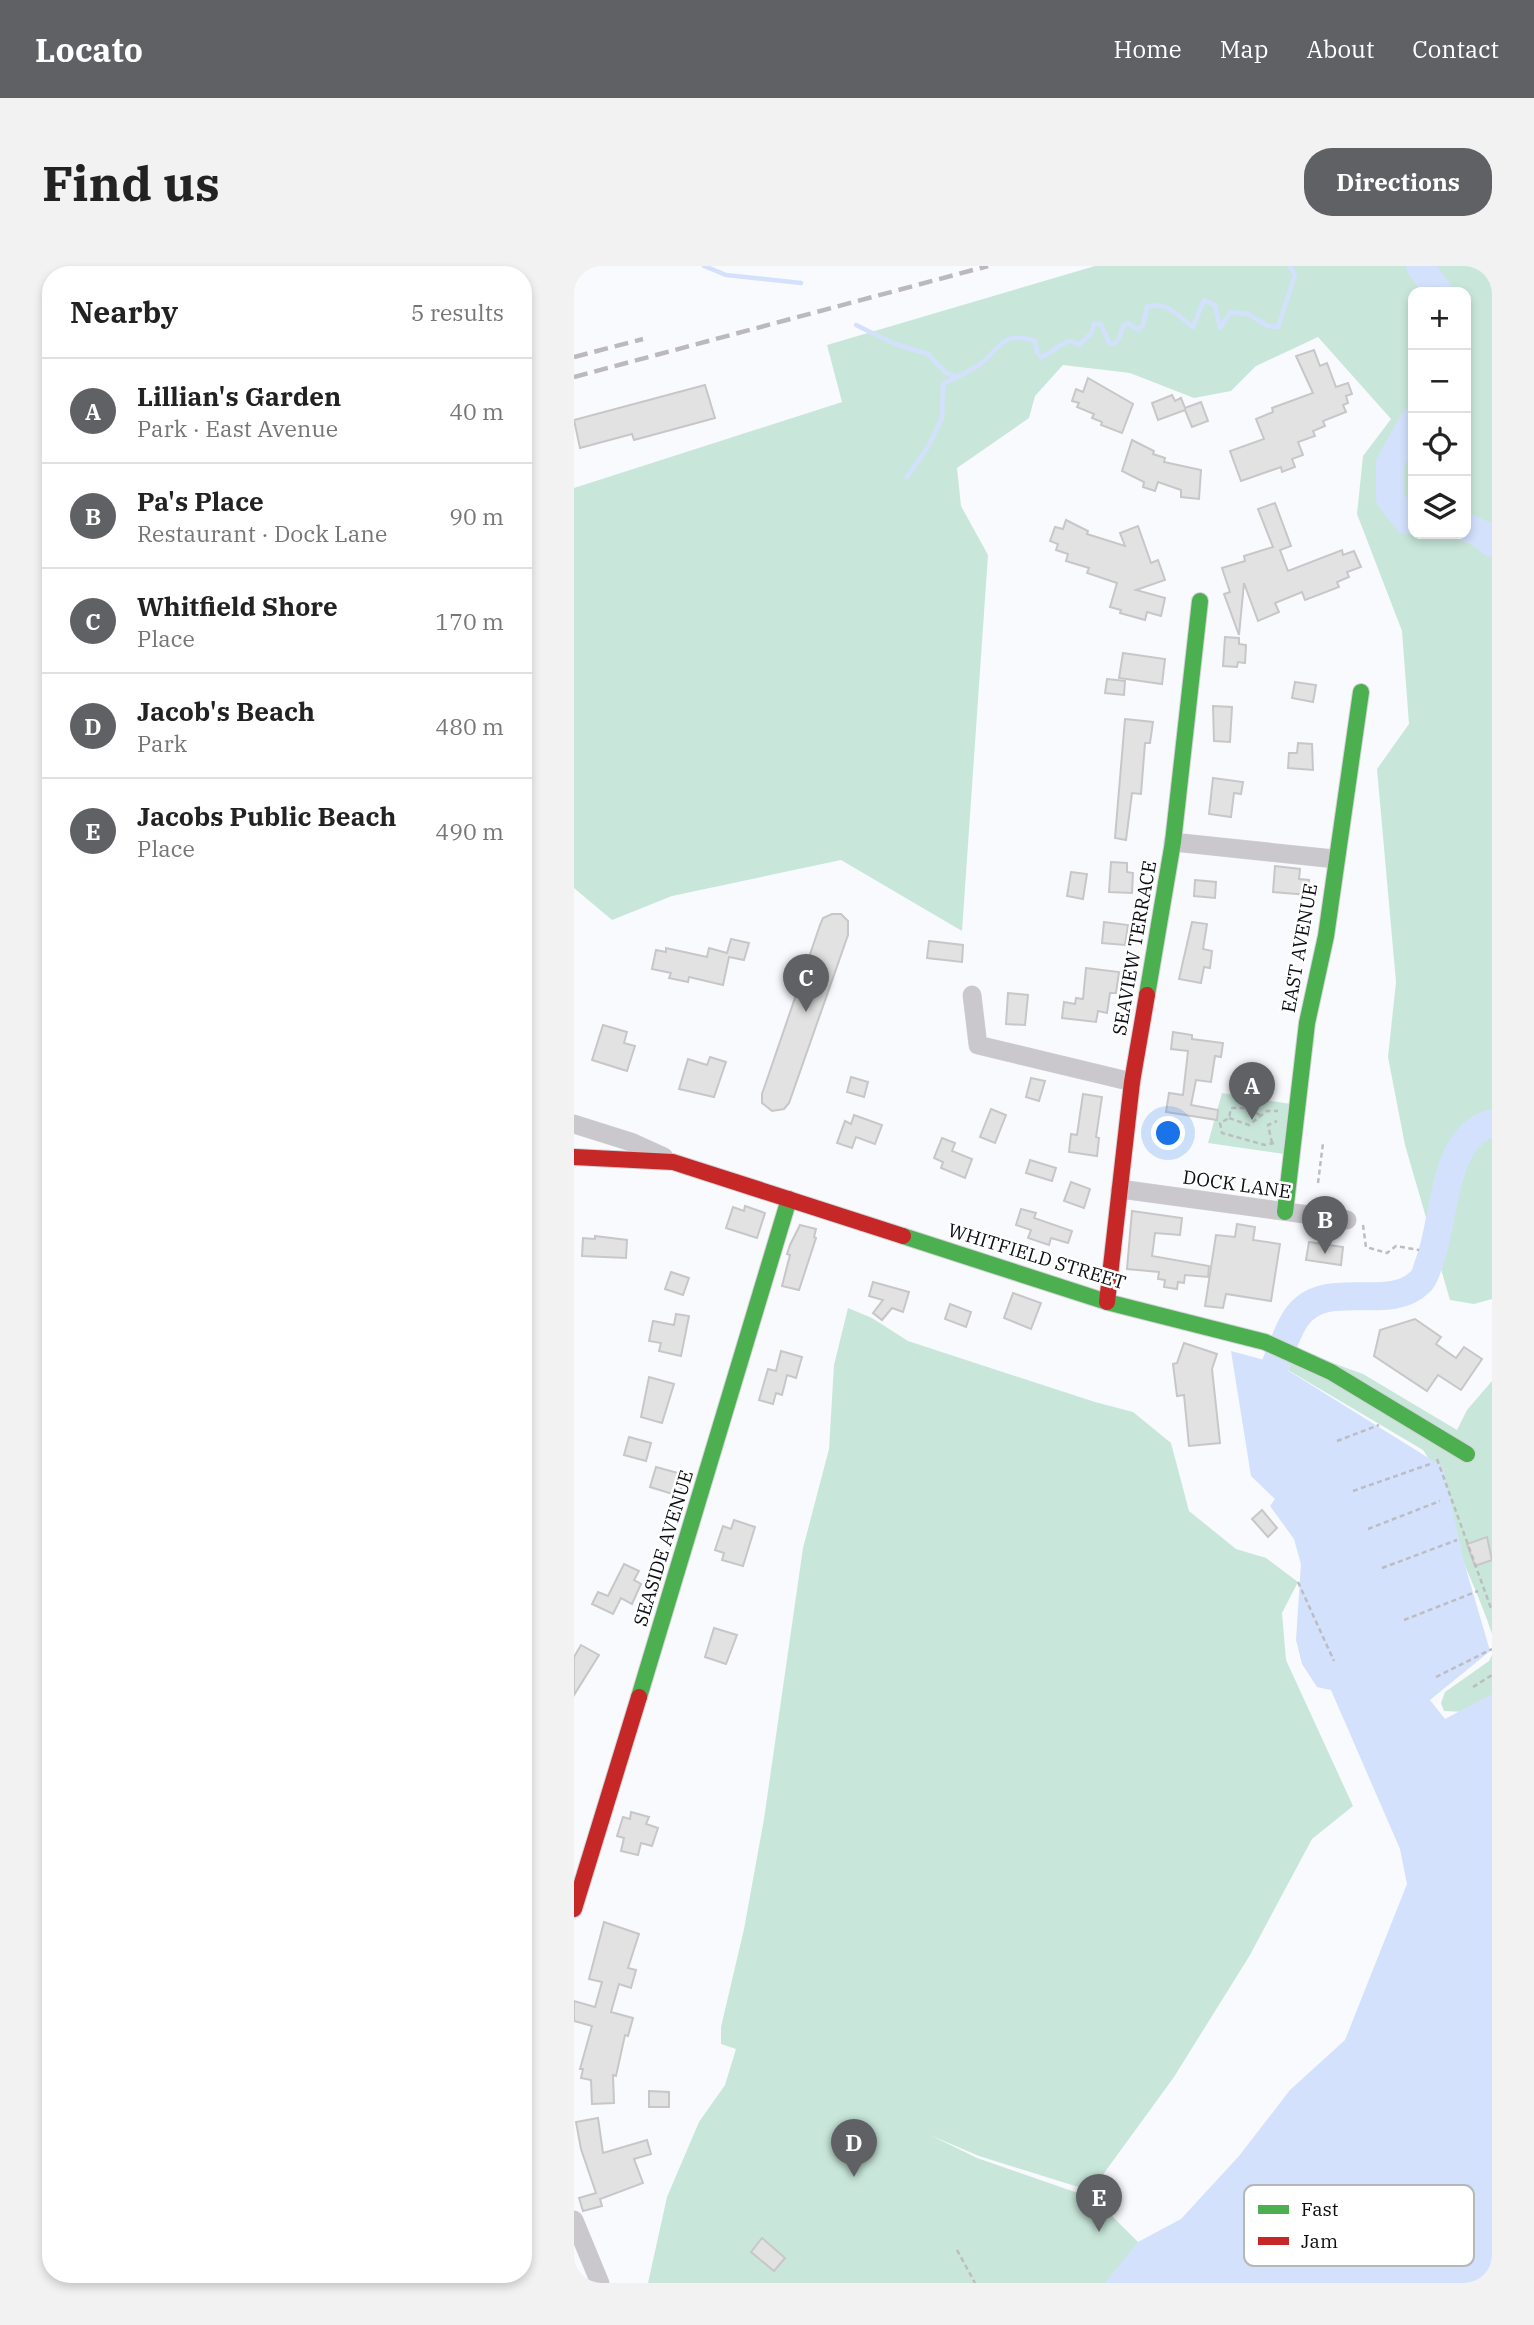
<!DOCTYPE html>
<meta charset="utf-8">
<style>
body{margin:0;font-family:"IBM Plex Serif",serif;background:#f2f2f2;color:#222}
.controls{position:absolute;right:21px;top:21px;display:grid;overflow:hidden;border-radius:14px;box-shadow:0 4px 10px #0003}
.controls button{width:63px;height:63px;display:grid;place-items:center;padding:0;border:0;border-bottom:2px solid #e0e0e0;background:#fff;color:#222;font:35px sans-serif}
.you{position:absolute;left:595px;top:868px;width:24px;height:24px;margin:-18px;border:5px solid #fff;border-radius:50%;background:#1a73e8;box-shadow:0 0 0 10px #1a73e833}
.badge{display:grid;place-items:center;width:46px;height:46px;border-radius:50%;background:#5f6164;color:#fff;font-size:23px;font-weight:700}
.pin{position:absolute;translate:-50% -58px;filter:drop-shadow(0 2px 4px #0008)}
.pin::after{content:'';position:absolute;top:37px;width:24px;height:21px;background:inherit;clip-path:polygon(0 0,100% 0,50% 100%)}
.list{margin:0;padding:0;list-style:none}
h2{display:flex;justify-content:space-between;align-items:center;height:91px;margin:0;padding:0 28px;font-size:30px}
h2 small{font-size:23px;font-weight:400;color:#767676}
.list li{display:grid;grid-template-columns:46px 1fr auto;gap:21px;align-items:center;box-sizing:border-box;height:105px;padding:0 28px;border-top:2px solid #e0e0e0}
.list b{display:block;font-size:26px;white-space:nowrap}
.list p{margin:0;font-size:23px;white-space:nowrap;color:#767676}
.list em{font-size:23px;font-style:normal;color:#767676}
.icon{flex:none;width:38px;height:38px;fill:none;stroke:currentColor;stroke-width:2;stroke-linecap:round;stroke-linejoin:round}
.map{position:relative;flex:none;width:918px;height:2017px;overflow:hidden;border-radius:28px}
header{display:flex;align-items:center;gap:42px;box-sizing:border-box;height:98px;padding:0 35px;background:#5f6164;color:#fff}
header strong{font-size:33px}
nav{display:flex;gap:38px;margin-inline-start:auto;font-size:24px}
.intro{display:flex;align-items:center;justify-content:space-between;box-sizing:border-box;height:168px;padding:0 42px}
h1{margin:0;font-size:49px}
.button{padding:18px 32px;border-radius:28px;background:#5f6164;color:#fff;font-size:24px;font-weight:700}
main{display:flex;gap:42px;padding:0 42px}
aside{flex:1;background:#fff;border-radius:28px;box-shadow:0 4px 10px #0003}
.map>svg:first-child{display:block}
</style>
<header>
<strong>Locato</strong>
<nav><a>Home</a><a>Map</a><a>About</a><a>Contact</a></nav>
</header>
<div class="intro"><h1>Find us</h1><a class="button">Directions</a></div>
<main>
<aside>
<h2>Nearby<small>5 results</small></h2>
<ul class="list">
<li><span class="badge">A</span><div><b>Lillian's Garden</b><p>Park · East Avenue</p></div><em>40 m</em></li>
<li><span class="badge">B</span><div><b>Pa's Place</b><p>Restaurant · Dock Lane</p></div><em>90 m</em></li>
<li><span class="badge">C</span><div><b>Whitfield Shore</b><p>Place</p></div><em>170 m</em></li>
<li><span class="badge">D</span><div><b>Jacob's Beach</b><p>Park</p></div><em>480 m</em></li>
<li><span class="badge">E</span><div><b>Jacobs Public Beach</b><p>Place</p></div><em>490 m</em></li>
</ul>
</aside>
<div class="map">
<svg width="918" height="2017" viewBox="0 0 918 2017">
<rect width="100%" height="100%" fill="#f8fafd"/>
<g fill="#c8e7da" fill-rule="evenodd">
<path d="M521,0H918V1033L900,1038L876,1034L831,879L814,791L822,716L803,503L835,458L828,365L783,248L789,190L817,153L744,71L682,100L657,125L620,132L556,107L489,99L461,130L455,152L383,202L387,240L414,289L388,665L267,594L98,630L38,654L0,622V222L268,136L253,79ZM839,26H892V268H839Z"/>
<polygon points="648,827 717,838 710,888 634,877"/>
<polygon points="274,1042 298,1052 334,1075 521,1136 559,1146 597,1177 615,1245 662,1283 692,1292 724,1316 708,1347 712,1394 779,1540 738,1573 676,1689 600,1811 517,1925 405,1890 356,1869 403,1892 521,1933 581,1993 560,2017 74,2017 93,1931 125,1856 151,1819 162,1783 147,1778 147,1761 170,1663 190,1553 229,1282 255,1183 260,1099"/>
<path d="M723,1084L789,1108L883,1164L893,1144L918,1115V1368C903,1322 880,1280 866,1235C861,1216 861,1200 849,1184L714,1104Z"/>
<polygon points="918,1389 918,1429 889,1446 870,1445 867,1437 871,1426 915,1395"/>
</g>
<polygon fill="#d3e1fd" points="657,1085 702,1097 869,1201 890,1296 916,1385 856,1434 871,1453 918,1428 918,2017 531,2017 564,1976 607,1953 665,1890 716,1824 771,1774 833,1618 826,1583 757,1424 743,1421 728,1398 722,1374 727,1298 720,1273 696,1240 701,1233 677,1210"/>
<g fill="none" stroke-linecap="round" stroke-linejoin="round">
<g stroke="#d3e1fd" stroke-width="4.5">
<polyline points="130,0 152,9 227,17"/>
<polyline points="282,59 321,78 354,88 372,107 382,111"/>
<path d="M333,211L354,181L368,152L369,118C381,112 394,106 405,99C428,82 427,64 461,75L463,86L467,91C479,87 484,78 496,75L505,79L517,68L520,58H527L535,77L540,78L545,73L549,60L554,57L564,64L569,59L573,41C595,35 602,49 619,61L630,34L641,39L646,62L657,46L674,48L694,60L704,61L721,9L716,0"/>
</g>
<g stroke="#d3e1fd" stroke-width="28">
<polyline points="846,0 865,26"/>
<polyline points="839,156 816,197 816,233 833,254 839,254"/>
<polyline points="892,261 910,269 918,277"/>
<path d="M702,1097C708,1083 713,1065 722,1052C750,1010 814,1048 846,1016C851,1012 853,1002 855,997C872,954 867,872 918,857"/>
</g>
</g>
<g fill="#e3e2e3" stroke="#c8c7c8" stroke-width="2">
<polygon points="740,84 746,100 753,97 762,121 774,117 778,128 772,130 774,137 769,139 772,146 749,155 751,160 739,165 741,170 724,176 729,189 718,193 721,201 708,206 707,201 667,215 656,185 690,173 682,153 699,146 698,142 739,127 722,90"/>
<polygon points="514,112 559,138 548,167 527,159 528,156 518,152 520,148 503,141 505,137 498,135 502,123 509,126"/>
<polygon points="131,119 141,152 60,174 58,168 6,182 0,154"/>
<polygon points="598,129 601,135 607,132 611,142 627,136 634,155 618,161 611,144 584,154 578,137"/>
<polygon points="558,174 580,185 579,188 591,192 590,196 627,204 625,233 607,231 607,224 584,216 581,225 569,221 570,216 548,205"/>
<polygon points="701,237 717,280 706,284 714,305 768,284 769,289 780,285 787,301 773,306 775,311 763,316 765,321 731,334 728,326 701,337 705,346 684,355 670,317 665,369 650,328 656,326 648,302 671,295 670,290 699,281 684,243"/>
<polygon points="492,254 514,265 513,268 551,280 546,267 564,260 577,297 584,294 591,314 562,324 591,332 587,350 573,346 571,354 546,347 547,344 536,341 543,317 513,307 515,302 492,295 494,288 482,284 484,278 476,275 481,261 489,263"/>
<polygon points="651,371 665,372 665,378 672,379 671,397 664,396 663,401 649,400"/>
<polygon points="549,387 591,393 588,418 545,412"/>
<polygon points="533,413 551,415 550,429 531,427"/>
<polygon points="721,416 742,419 739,436 718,432"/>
<polygon points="639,440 658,441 656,476 640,475"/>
<polygon points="551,453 579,456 576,477 571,477 567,528 558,527 552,574 541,572"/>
<polygon points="724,477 738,478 739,504 714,502 715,487 723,487"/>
<polygon points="639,512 669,516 667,528 660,527 657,551 635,548"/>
<polygon points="537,596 553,597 553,606 559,607 558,627 535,626"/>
<polygon points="701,600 726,603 725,613 735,614 734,629 699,626"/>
<polygon points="497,606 513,608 509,633 493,630"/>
<polygon points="621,614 642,616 641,632 620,630"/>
<polygon points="258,648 267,648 274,655 274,669 215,837 210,843 198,845 188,837 188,828 246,659 249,652"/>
<polygon points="530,656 554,659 551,679 528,677"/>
<polygon points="618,656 633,658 629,683 638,685 636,702 630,701 627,717 605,713"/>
<polygon points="157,673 175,677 170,694 155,691 149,719 115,711 114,716 95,712 97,707 78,703 82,684 92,686 92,682 133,691 135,682 153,687"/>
<polygon points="355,675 389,679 388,696 353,692"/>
<polygon points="512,702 545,706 542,727 536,727 533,747 524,745 522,756 488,752 490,736 501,738 502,732 509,733"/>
<polygon points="434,727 454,729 451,759 432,758"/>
<polygon points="29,759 53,766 50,777 61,780 53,805 18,794"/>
<polygon points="599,766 618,769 618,773 649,777 647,791 641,790 637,816 622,814 617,839 644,844 643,854 592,846 595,827 609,829 614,785 597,783"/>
<polygon points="136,791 152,796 140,831 105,823 114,793 133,799"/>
<polygon points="277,811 294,816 290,831 273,826"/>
<polygon points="457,812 471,815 465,835 452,831"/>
<polygon points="509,828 528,831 522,871 525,872 523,890 495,886 497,868 503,869"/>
<polygon points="417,843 432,849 421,877 406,871"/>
<polygon points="280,849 308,859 301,878 282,871 278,882 263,877 271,855 277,858"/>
<polygon points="368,872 381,877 378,885 398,893 391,912 367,902 369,896 360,892"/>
<polygon points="456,894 482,902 478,915 452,907"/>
<polygon points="497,916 516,923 510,942 490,935"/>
<polygon points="171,940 191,947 183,972 152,962 159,941 170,945"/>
<polygon points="447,943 462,947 460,952 498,965 494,977 477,972 475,979 454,972 457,964 442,959"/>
<polygon points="558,945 608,952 606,969 581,967 578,990 635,1000 634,1011 611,1009 610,1017 604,1016 603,1023 590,1021 591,1014 584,1013 585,1006 553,1003"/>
<polygon points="663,958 681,961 679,974 706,978 697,1035 652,1028 649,1042 631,1040 642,969 661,971"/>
<polygon points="226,959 242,963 240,971 242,972 225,1024 208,1020 216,989 213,988 216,979"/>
<polygon points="21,970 53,974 52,992 8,990 9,972 21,973"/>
<polygon points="735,976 769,981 767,999 732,994"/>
<polygon points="97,1006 115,1012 109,1029 91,1023"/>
<polygon points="299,1016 335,1026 329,1046 318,1042 308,1054 299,1047 309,1034 295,1030"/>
<polygon points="439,1027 467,1037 457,1063 430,1052"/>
<polygon points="376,1038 397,1046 392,1061 371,1053"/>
<polygon points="102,1048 115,1050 107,1090 85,1085 87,1077 75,1075 79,1055 100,1059"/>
<polygon points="841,1053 867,1071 862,1078 882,1092 890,1081 908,1093 887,1124 864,1109 853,1125 800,1090 806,1064"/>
<polygon points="610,1077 643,1088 638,1103 646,1177 615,1180 610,1129 603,1130 599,1098 603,1097"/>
<polygon points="207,1085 228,1091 222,1112 213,1109 208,1129 202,1127 199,1138 185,1134 194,1103 202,1105"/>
<polygon points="75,1111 100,1118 88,1157 67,1151"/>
<polygon points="55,1171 77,1177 72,1195 50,1189"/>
<polygon points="82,1201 111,1209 105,1230 76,1221"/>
<polygon points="688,1244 703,1262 694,1271 678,1253"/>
<polygon points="160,1254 181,1261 169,1300 148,1294 150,1287 141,1284 149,1260 157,1263"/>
<polygon points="913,1271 918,1294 901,1300 893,1278"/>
<polygon points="50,1298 65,1305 60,1314 67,1318 58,1338 47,1332 39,1348 18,1338 24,1326 34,1330"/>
<polygon points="140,1362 163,1369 152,1398 131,1391"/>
<polygon points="7,1379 25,1389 0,1429 0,1391"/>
<polygon points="57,1546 75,1551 72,1558 84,1562 78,1580 67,1577 64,1589 47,1585 50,1572 43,1570 49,1551 56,1553"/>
<polygon points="30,1656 65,1668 54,1702 62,1704 57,1722 45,1718 37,1746 59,1752 54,1770 51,1769 42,1810 39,1809 40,1837 18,1838 17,1814 7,1812 9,1803 6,1803 18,1760 0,1755 0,1735 21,1741 28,1716 15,1713"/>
<polygon points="75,1825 95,1826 95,1841 75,1841"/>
<polygon points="24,1852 29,1887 73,1874 77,1888 60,1893 69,1917 26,1933 28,1940 9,1945 5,1932 22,1927 7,1883 2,1856"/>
<polygon points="188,1972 211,1992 200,2005 177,1986"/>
</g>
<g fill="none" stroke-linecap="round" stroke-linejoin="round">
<defs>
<g id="street">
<polyline points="599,576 761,593"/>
<polyline points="398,729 404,779 558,816"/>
<polyline points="0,858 57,876 90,891"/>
<polyline points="546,923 773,954"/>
<polyline points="0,1954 26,2017"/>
</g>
<g id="fast">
<polyline points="573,729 599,576 626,335"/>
<polyline points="711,946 733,757 752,670 787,426"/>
<polyline points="329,970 533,1036 691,1076 757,1106 893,1188"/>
<polyline points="65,1431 215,933"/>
</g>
<g id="jam">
<polyline points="0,891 99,896 329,970"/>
<polyline points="533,1036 558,816 573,729"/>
<polyline points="0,1643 65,1431"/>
</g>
</defs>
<use href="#street" stroke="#d3d4d7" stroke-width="19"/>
<use href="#fast" stroke="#d3d4d7" stroke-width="18"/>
<use href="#jam" stroke="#d3d4d7" stroke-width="18"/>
<g stroke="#bdbcc1" stroke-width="2.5" stroke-dasharray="5 3.5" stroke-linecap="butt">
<polyline points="686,849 672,842 657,842 655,852 646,857 648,867 691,879 700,877"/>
<polyline points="655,852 675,859 693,845 704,845"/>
<polyline points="698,877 694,859 703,855"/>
<polyline points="744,917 749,877"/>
<polyline points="789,959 792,981 813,987 822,980 845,984"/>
<polyline points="763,1175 805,1159"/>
<polyline points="863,1193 918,1345"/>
<polyline points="779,1225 859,1197"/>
<polyline points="794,1263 866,1235"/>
<polyline points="808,1302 883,1274"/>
<polyline points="724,1316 760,1395"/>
<polyline points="830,1354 904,1325"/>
<polyline points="862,1411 918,1383"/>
<polyline points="899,1421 918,1409"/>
<polyline points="383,1984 401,2017"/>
</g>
<use href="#street" stroke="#cac7cd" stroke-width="18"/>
<use href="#fast" stroke="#4caf50" stroke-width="16"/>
<use href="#jam" stroke="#c62828" stroke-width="16"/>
<g stroke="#bbb9bd" stroke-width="4.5" stroke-dasharray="14 7" stroke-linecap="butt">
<polyline points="0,91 69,73"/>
<polyline points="0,111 414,0"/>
</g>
</g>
<g text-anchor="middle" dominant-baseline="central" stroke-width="5" stroke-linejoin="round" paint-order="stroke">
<g font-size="19" fill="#0c0f12" stroke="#fff">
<text transform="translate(560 682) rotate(-80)">SEAVIEW TERRACE</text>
<text transform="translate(725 682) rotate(-80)">EAST AVENUE</text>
<text transform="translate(663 918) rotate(8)">DOCK LANE</text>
<text transform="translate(463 990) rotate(17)">WHITFIELD STREET</text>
<text transform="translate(89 1282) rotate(-73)">SEASIDE AVENUE</text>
</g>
</g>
<rect x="670" y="1919" width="230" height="81" rx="10" fill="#fff" stroke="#b6b7b8" stroke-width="2"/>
<rect x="684" y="1939" width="31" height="9" fill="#4caf50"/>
<rect x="684" y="1971" width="31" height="8" fill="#c62828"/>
<g font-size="19" fill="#0c0f12">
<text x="727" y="1950">Fast</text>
<text x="727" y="1982">Jam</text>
</g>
</svg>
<div class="controls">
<button>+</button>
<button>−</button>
<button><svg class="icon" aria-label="locate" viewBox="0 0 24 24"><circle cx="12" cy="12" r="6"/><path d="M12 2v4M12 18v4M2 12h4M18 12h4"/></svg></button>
<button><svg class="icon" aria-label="layers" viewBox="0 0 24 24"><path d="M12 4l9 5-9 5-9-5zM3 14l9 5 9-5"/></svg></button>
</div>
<div class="you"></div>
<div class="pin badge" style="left:678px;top:854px">A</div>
<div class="pin badge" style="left:751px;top:988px">B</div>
<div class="pin badge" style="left:232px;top:746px">C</div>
<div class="pin badge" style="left:280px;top:1911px">D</div>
<div class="pin badge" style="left:525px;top:1966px">E</div>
</div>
</main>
